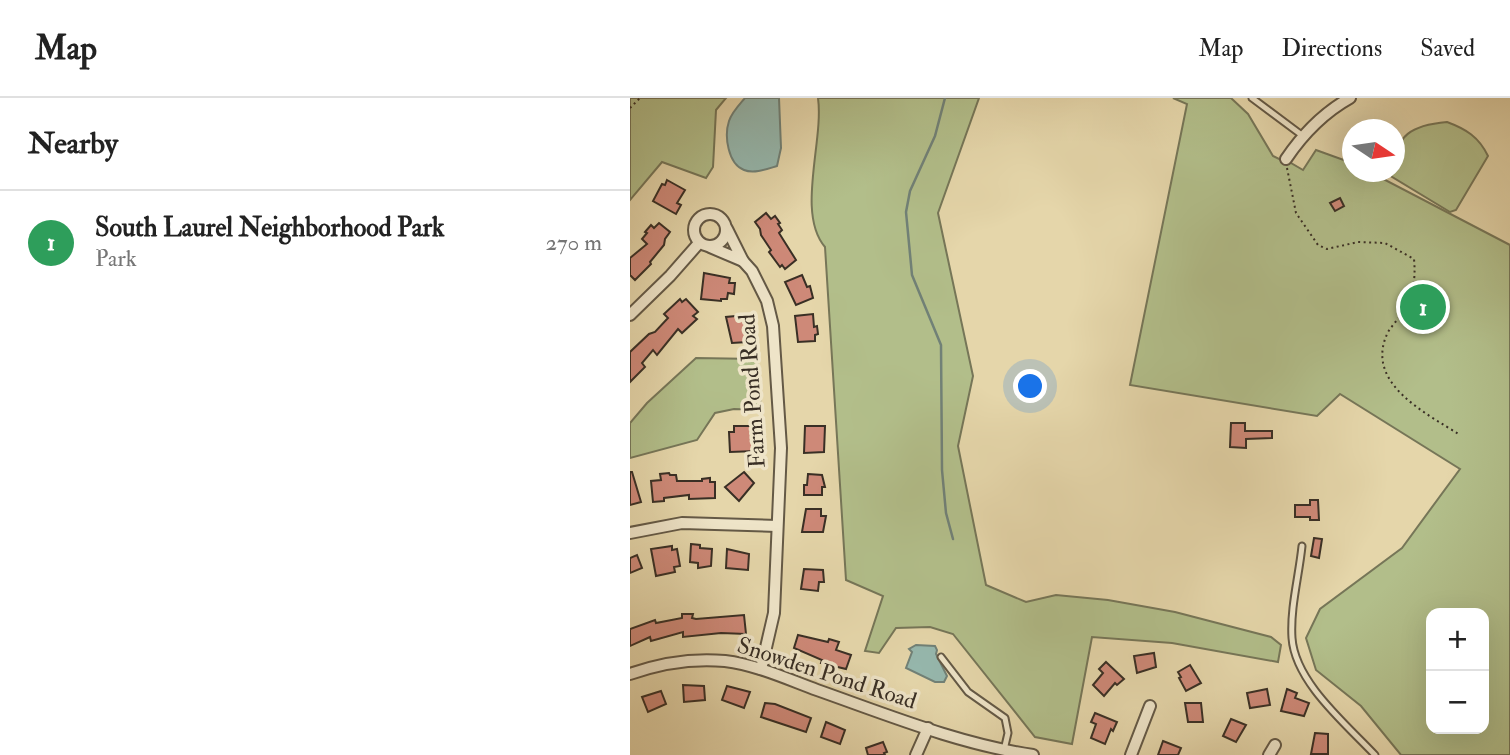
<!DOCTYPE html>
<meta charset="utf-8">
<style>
body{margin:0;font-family:"IM FELL Double Pica",serif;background:#f6f6f6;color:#222}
.controls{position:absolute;right:21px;bottom:21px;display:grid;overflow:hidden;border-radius:14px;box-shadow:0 7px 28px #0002}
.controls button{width:63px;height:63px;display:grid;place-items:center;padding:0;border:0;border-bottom:2px solid #e0e0e0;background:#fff;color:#222;font:35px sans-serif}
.compass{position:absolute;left:712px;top:21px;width:63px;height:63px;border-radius:50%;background:#fff;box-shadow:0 7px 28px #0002;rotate:103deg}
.you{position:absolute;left:401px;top:289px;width:24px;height:24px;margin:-18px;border:5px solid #fff;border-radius:50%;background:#1a73e8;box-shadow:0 0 0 10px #1a73e833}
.badge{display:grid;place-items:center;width:46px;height:46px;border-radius:50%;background:#8f2418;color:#fff;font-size:23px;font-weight:700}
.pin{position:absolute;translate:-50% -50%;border:4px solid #fff;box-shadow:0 2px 7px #0006}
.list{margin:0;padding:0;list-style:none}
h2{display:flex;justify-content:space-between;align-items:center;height:91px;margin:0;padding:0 28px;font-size:30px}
h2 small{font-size:23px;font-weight:400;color:#767676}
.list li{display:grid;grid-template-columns:46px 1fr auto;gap:21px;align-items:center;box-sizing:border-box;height:105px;padding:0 28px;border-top:2px solid #e0e0e0}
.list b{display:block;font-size:26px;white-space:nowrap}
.list p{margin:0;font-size:23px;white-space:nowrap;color:#767676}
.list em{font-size:23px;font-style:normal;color:#767676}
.map{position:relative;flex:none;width:880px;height:657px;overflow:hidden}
header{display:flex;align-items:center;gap:42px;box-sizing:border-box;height:98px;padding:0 35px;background:#fff;border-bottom:2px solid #e0e0e0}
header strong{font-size:33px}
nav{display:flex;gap:38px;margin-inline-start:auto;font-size:24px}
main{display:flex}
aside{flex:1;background:#fff}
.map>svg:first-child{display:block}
</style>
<header>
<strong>Map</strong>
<nav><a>Map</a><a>Directions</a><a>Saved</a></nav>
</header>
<main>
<aside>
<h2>Nearby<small></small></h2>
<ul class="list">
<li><span class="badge" style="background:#2e9e5b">1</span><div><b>South Laurel Neighborhood Park</b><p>Park</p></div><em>270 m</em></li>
</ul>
</aside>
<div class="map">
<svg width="880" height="657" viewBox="0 0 880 657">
<rect width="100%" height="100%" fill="#e5d6aa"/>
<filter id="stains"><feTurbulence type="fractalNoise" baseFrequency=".00286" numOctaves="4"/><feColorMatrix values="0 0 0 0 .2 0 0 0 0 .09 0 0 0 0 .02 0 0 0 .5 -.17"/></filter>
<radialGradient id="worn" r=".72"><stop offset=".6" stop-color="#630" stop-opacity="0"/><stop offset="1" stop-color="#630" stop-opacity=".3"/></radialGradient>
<g fill="#b2be8a" stroke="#767658" stroke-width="2" fill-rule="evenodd">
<polygon points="0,0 96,0 86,12 83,69 76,80 32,64 0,102"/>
<path d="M188,0H349L308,115L343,278L328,348L356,487L396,504L426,497L478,502L545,514L641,539L651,547L648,564L542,545L462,539L442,646L405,639L323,536L300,529L266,530L249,555L235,553L253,498L216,482L195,149C166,115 194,43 188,0Z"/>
<path d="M543,0H601L618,16L643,58L653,63L654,61L673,72L686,52L722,65V74H740L880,147V657H771L731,608L686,572L676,540L690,511L772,450L830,371L710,296L687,318L500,287L557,6ZM801,515H854V631H801Z"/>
<path d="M817,24C836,31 849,39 858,58L826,112L820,114L759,77L760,74H764C764,36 783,27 817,24Z"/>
<polygon points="66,260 127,261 131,312 104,311 85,315 67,342 0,360 0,325 17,305"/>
</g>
<g fill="#96b8ae" stroke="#718177" stroke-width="2">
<path d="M115,0H149L151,50L147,68C137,71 124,76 114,72C98,66 94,38 99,23C102,14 109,7 115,0Z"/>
<polygon points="286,547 305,548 307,552 306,556 317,578 314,584 305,584 276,570 282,554 279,551"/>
</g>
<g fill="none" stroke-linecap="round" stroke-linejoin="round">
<polyline stroke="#718177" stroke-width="2.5" points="315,0 305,38 280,93 276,114 282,177 311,247 312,372 316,415 323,441"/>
</g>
<g fill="#ce8978" stroke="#392f25" stroke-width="2">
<polygon points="37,82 55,92 47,105 51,107 46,116 23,103 32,86 35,87"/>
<polygon points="710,100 714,108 705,113 700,105"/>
<polygon points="136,115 141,121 145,118 150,125 148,126 152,132 149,135 166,162 155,171 152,167 150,169 139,154 141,152 131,137 130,131 125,124"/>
<polygon points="29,125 40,134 35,141 34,147 20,164 21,166 5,182 0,177 0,160 17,146 12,141 17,135 15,134 21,127 24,130"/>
<polygon points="74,175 100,180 99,185 105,185 104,196 98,195 97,201 91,201 91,203 71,201"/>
<polygon points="172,177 177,189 180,188 183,200 166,207 155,184"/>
<polygon points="50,201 52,204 56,201 68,214 63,218 67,221 52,235 48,231 27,257 23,252 12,265 15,269 0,284 0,254 19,236 25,234 38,220 34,216"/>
<polygon points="183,216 184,229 187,228 188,236 185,237 185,243 168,244 165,218"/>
<polygon points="116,217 117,244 102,245 96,219"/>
<polygon points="601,325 615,325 615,333 642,333 642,340 616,341 616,350 600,349"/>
<polygon points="104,328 121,328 121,342 126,342 126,353 100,354 99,334 104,334"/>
<polygon points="175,328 195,328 194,354 174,355"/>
<polygon points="0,374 2,374 11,404 0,407"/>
<polygon points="114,374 124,385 109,403 95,389"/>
<polygon points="39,375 40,377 46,377 47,383 72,383 72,381 80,380 80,384 85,384 85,400 59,401 59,397 34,400 34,403 23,404 21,383 31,382 30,376"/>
<polygon points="178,376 192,377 195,389 192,389 192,397 174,397 174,387 177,387"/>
<polygon points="680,402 688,402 689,422 680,422 680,419 665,419 665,407 680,407"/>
<polygon points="176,411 191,411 191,418 196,418 193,434 172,434"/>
<polygon points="684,440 692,441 689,460 681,458"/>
<polygon points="61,446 70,447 70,450 82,451 81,468 68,470 68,465 60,464"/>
<polygon points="42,448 42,452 47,451 50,468 44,469 45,474 26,478 21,451"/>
<polygon points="97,451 119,456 118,472 96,470"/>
<polygon points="7,457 12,470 0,475 0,460"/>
<polygon points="174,471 193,472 194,484 189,484 188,493 171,491"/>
<polygon points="52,516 63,516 62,520 66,521 114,517 116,536 91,535 53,539 53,534 21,543 20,539 0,548 0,531 25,522 26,525 52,520"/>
<polygon points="168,537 198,544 199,541 209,544 206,552 221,557 216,571 191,565 192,562 164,550"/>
<polygon points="524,555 526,569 507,575 504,558"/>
<polygon points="476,564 494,581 487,587 485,585 474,598 463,587 473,575 469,571"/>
<polygon points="560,567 571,585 556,593 549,580 551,579 548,574"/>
<polygon points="53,587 74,588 75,602 54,604"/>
<polygon points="97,588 120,594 114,610 92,602"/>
<polygon points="637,591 640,607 620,610 617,595"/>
<polygon points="657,591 667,595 665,600 679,605 674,618 651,613"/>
<polygon points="31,593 36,606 18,614 12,599"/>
<polygon points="135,605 145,606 181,620 176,634 131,619"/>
<polygon points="555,605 571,605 573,624 558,624"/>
<polygon points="465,615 487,624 483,633 481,631 475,646 461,640 466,626 461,624"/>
<polygon points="601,621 616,627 606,644 593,638"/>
<polygon points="196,624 215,632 210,646 191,639"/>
<polygon points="685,635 698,636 698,656 681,656"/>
<polygon points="533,643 551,650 548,657 528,657"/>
<polygon points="253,644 257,654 254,655 255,657 238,657 236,650"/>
</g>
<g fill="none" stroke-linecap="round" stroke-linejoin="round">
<defs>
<g id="service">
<polyline points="622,0 673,38"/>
<path d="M672,448C669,478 660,510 662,540C665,584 716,626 745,657"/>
<polyline points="311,559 338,594 375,620 378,635 374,652"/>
</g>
<g id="minor">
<path d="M656,61C673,36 693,15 720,0"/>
<circle cx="80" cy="132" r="16"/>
<polyline points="80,149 113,163 97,131"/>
<polyline points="113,163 122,173 137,203 143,228 151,350 144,515 131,571"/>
<polyline points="0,217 40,178 69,145"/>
<polyline points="0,435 52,425 147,428"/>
<path d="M0,576C31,565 62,560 95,563C127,567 157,581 187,592C258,617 329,646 403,657"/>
<polyline points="286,657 298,630"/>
<polyline points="501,657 520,608"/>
<polyline points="639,657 645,647"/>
</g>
</defs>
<use href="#service" stroke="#645946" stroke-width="9"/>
<use href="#minor" stroke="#645946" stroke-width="14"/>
<g stroke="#392f25" stroke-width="2" stroke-dasharray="2 3.5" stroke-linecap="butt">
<polyline points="0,10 10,0"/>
<path d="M657,70L666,115L688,147L697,151L728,144L755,145L784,161C786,182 783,198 771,217C767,222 762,228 758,234C733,285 796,315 830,337"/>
</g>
<use href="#service" stroke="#eee4c8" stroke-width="5"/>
<use href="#minor" stroke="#eee4c8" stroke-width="10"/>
</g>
<g text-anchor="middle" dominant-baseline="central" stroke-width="7" stroke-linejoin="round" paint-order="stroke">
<g font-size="23" fill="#392f25" stroke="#eee4c8">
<text transform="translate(122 293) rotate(-94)">Farm Pond Road</text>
<text transform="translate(197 575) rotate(18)">Snowden Pond Road</text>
</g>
</g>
<rect width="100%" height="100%" filter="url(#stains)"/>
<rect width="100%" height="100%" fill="url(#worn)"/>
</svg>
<div class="controls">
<button>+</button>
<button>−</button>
</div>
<svg class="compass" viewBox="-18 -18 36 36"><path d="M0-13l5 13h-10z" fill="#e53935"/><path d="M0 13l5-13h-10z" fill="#767676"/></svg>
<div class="you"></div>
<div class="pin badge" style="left:793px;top:209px;background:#2e9e5b">1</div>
</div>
</main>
